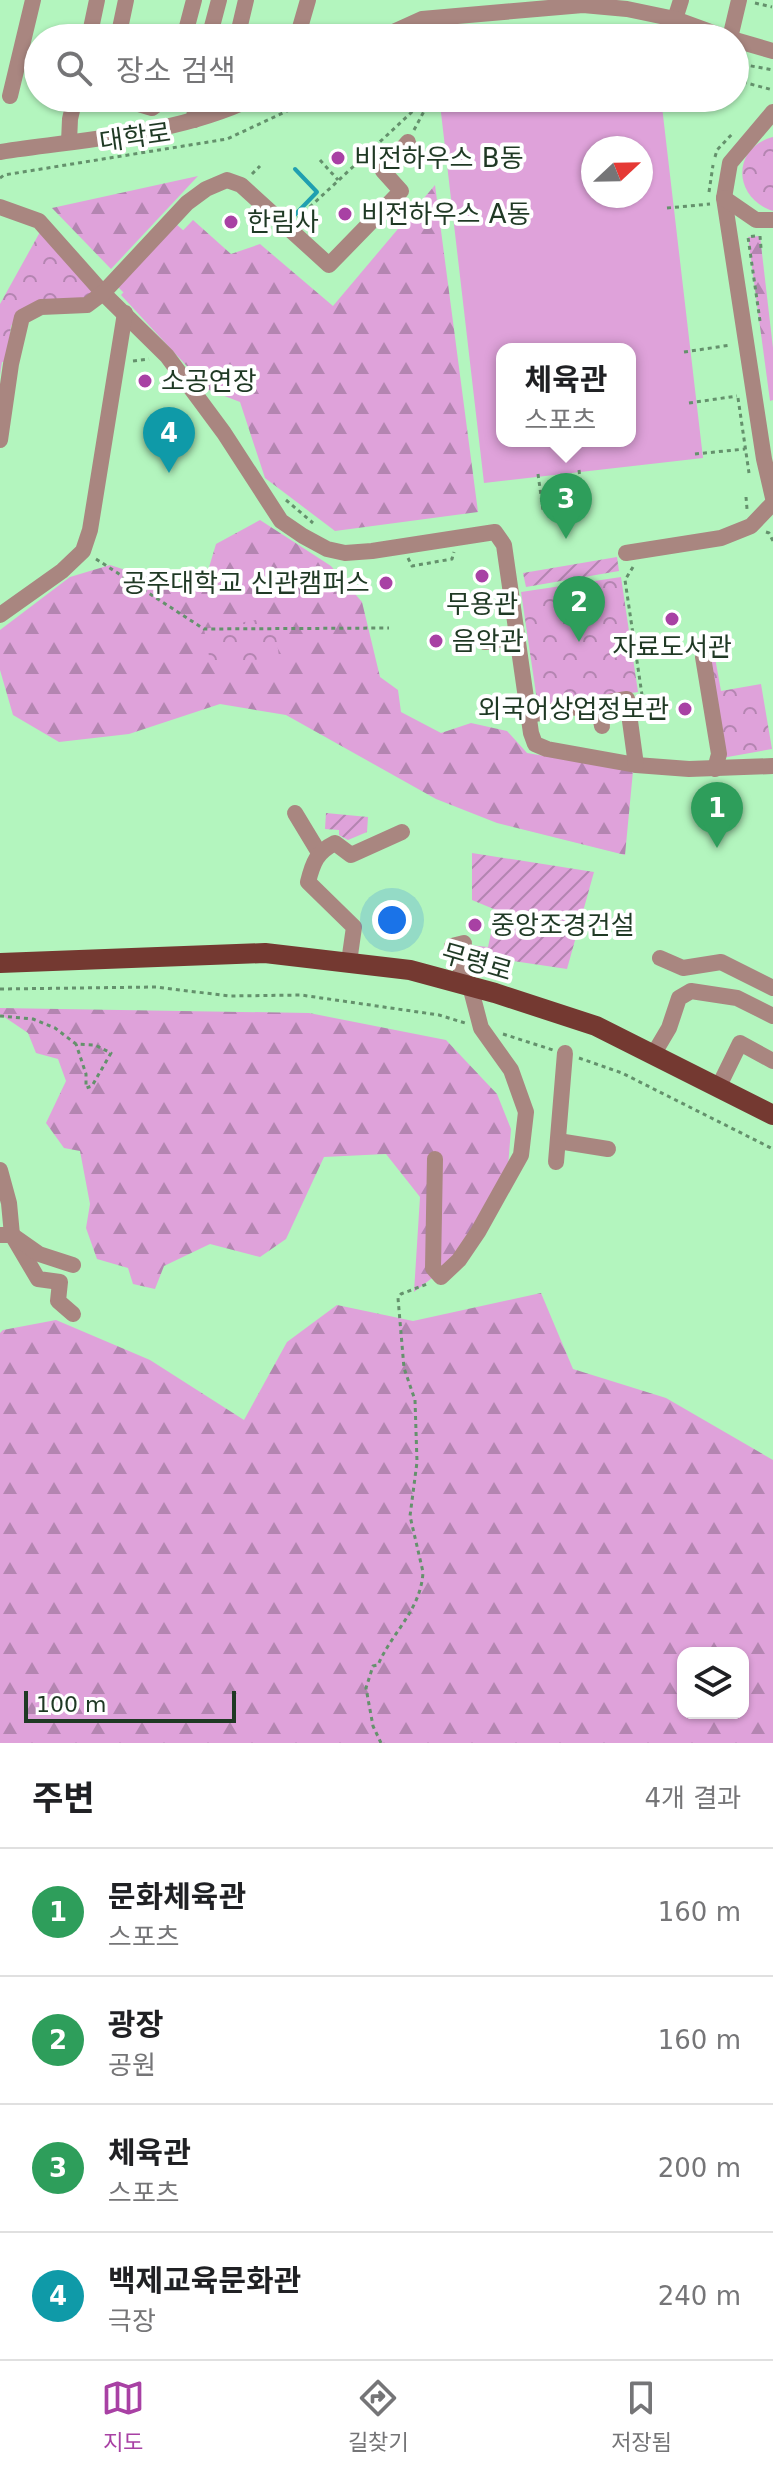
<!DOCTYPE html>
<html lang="ko">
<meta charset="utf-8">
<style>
body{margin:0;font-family:"DejaVu Sans","Noto Sans KR",sans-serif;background:#f2f2f2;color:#202124}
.controls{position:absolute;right:24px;bottom:24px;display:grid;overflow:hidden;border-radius:16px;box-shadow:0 2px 6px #0004}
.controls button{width:72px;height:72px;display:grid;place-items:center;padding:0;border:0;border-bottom:2px solid #e0e0e0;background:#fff;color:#202124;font:40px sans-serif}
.compass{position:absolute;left:581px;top:136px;width:72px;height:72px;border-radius:50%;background:#fff;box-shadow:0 2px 6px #0004;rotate:68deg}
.scale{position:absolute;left:24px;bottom:20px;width:212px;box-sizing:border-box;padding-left:8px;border:4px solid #1f3924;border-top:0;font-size:22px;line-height:28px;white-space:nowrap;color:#1f3924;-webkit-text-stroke:6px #fff;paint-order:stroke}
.you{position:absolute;left:392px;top:920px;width:28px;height:28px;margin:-20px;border:6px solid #fff;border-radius:50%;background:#1a73e8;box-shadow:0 0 0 12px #1a73e833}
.badge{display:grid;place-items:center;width:52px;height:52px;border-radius:50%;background:#a841a4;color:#fff;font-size:26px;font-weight:700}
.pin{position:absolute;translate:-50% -66px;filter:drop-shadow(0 2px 4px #0008)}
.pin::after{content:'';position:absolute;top:42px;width:28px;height:24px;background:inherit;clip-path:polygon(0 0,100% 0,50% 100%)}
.popup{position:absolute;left:496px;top:343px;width:140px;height:104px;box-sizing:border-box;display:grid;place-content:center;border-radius:16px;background:#fff;filter:drop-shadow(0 2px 6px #0005);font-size:26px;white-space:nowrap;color:#757577}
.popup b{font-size:30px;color:#202124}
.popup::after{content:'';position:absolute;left:50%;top:100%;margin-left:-16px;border:16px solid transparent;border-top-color:#fff}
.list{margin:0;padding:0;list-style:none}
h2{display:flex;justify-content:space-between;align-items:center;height:104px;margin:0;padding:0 32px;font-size:34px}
h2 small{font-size:26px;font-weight:400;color:#757577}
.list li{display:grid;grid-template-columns:52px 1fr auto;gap:24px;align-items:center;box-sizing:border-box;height:128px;padding:0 32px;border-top:2px solid #e0e0e0}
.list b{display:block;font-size:30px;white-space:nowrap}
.list p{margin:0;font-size:26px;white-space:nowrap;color:#757577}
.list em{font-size:26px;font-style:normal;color:#757577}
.icon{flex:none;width:44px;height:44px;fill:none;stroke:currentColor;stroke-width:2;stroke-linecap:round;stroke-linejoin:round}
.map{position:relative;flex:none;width:773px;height:1743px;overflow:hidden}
.search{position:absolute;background:#fff;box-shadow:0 2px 6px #0004;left:24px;right:24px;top:24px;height:88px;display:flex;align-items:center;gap:20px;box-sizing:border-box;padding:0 28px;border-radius:44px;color:#757577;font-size:30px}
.sheet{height:616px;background:#fff}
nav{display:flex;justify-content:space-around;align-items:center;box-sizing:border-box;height:112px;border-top:2px solid #e0e0e0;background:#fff;font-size:22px;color:#757577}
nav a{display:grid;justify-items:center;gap:4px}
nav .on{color:#a841a4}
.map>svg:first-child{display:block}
</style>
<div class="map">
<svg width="773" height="1743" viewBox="0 0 773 1743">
<defs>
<pattern id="forest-firs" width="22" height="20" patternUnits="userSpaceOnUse" patternTransform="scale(2)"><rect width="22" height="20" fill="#dfa2da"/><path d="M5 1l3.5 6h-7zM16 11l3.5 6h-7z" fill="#b485b1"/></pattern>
<pattern id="park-crowns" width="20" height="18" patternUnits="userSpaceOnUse" patternTransform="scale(2)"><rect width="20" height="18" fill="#dfa2da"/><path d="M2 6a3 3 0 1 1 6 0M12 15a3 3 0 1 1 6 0" fill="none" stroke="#b485b1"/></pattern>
<pattern id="garden-furrows" width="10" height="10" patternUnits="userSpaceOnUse" patternTransform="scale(2)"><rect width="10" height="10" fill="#dfa2da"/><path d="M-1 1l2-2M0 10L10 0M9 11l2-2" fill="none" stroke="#b485b1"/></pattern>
</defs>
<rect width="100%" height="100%" fill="#b3f5be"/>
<path fill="#dfa2da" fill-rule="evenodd" d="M497,98H661L703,458L484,483L440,104ZM641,148V196H593V148ZM502,349H630V441H502Z"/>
<g fill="url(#forest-firs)" fill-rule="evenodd">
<polygon points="198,176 111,269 52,208"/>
<polygon points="435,185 478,512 335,531 265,478 240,402 209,390 121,295 193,220 231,254 260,244 333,306"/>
<polygon points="760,236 773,348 773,400 770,401 748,237"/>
<polygon points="260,520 331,566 362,602 380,677 398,690 401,712 441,733 471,723 507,731 527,753 633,771 625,855 497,823 436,799 286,715 220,704 129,734 59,742 13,715 0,670 0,630 70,577 110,565 185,589 204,584 216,544"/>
<polygon points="0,1008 309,1013 446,1040 497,1094 511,1129 508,1167 454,1261 414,1292 420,1197 386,1154 324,1157 286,1239 260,1257 210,1244 164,1266 155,1289 133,1284 128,1268 97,1259 86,1228 90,1204 80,1151 64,1148 46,1123 66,1081 58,1059 36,1053 28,1033 0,1014"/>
<path d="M541,1293L573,1369L666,1398L773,1460V1743H0V1333L3,1330L56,1320L150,1360L244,1420L287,1342L337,1305L413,1321ZM743,1653V1713H683V1653Z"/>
</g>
<g fill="url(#park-crowns)">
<path d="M773,137V211C733,198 731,148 773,137Z"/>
<polygon points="40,232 95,291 84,300 24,309 11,326 7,362 2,362 0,375 0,304"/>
<polygon points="621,577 638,692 538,707 521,592"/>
<polygon points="273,617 279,656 211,667 204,629"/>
<polygon points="714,652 721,691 761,684 772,749 722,758 704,653"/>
</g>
<g fill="url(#garden-furrows)">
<polygon points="175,223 184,231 124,293 117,286"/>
<polygon points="617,557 619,571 526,587 523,573"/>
<polygon points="326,813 368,817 367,832 348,840 339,835 339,830 325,829"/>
<polygon points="472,853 594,872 567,969 466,954 469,945 488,947 496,910 472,900"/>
</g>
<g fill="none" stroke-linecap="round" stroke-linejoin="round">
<polyline stroke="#209fb0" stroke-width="4" points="288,222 317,192 295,169"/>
<g stroke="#64916c" stroke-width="3" stroke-dasharray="4 4" stroke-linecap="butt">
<polyline points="755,3 772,7"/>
<polyline points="479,38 615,34 628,38"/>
<polyline points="735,63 773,70"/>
<polyline points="735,80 773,90"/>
<polyline points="414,130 431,98"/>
<polyline points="715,157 717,150 734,132"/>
<polyline points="320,160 338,180"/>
<polyline points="252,174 260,166"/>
<polyline points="0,178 4,175 227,139 315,98"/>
<polyline points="709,192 713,165"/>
<polyline points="667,208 710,204"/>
<polyline points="298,218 427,98"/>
<polyline points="755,236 748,237 760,321"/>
<polyline points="760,236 761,248"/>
<polyline points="684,352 731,345"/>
<polyline points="133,361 149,359"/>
<polyline points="738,398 749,473"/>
<polyline points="689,403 737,396"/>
<polyline points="695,454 745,449"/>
<polyline points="579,470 583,504"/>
<polyline points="538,474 543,510"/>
<polyline points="746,497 747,509"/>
<polyline points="286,500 313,523"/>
<polyline points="766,532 769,533 773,541"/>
<polyline points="408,558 412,566 452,559 454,552"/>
<polyline points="96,559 204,629 389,628"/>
<polyline points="633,567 625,580 642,695"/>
<polyline points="0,989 156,987 229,996 301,995 439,1015 465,1023"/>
<polyline points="0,1016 33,1019 55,1028 76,1044 95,1045 111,1053 92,1086 86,1088 86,1074 76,1044"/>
<polyline points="503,1034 553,1050"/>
<polyline points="579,1058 622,1073 773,1149"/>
<path d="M381,1743L373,1726L366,1688L373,1666L378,1665C392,1632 421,1610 423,1572L410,1516L417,1462L415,1400L404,1368L398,1298L401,1294L427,1284"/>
</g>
<g stroke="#a98680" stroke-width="16">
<polyline points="675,19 681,0"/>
<polyline points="89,38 97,0"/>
<polyline points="118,38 126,0"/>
<polyline points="184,38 194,0"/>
<polyline points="209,38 219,0"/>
<polyline points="237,38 246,0"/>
<polyline points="297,38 308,0"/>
<polyline points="380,38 422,19 583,5 627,9 675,19 727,38"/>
<polyline points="730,38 739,0"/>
<polyline points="735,40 773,51"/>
<polyline points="10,96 33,0"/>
<polyline points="119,98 152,108 166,98"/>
<polyline points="773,112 730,163 724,198 764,459 773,498"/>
<polyline points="194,120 196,98"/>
<polyline points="69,142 70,119 75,98"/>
<path d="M0,152C84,139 176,135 253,98"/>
<polyline points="724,198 756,220 773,220"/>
<polyline points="0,207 39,221 103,293 167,356 224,433 281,521 303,536 327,549 345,553 372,551 495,532 504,545 531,733 535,744 547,749 636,765 689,769 773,766"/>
<polyline points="0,440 11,364 22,317 41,307 87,305 103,293 187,203 206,189 227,180 241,185 329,265 401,191 383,171 408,142"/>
<polyline points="626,553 721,538 751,526 773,503"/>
<polyline points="0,615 62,571 83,551 90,530 125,313"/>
<polyline points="485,642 517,637"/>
<polyline points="703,657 719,754 715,769"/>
<polyline points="598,704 602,726"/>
<polyline points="528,715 627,699 636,765"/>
<polyline points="295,813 318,851"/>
<polyline points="660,958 683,968 721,962 773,988"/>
<path d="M349,962L354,927L308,882C313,862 317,852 335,843L351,855L402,832"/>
<polyline points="464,984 458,956 452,946 464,943"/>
<polyline points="653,1055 669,1028 679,998 691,991 737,998 773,1016"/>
<polyline points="718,1088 740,1043 773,1061"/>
<polyline points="558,1141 608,1149"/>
<polyline points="435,1159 433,1268 441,1277 459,1260 478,1232 521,1155 526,1112 511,1070 481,1028 470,986"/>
<polyline points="556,1162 565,1053"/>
<polyline points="0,1170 9,1203 12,1235 38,1279 60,1282 58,1301 73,1314"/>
<polyline points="0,1235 12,1235 39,1254 73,1265"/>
</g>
<polyline stroke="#743931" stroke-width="20" points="0,963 265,953 410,970 495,993 596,1026 773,1115"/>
</g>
<g fill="#a841a4" stroke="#fff" stroke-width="3">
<circle cx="338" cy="158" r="8"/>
<circle cx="345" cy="214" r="8"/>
<circle cx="231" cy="222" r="8"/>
<circle cx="145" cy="381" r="8"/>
<circle cx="482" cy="576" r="8"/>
<circle cx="386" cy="583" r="8"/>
<circle cx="672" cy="619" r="8"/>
<circle cx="436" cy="641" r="8"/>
<circle cx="685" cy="709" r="8"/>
<circle cx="475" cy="925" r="8"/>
</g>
<g text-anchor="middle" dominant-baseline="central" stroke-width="8" stroke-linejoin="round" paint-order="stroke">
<g font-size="26" fill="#1f3924" stroke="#fff">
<text transform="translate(135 137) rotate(-8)">대학로</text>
<text transform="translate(477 962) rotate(16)">무령로</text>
</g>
<g font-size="26" fill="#1f3924" stroke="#fff" text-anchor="start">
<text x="354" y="158">비전하우스 B동</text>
<text x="361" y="214">비전하우스 A동</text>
<text x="247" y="222">한림사</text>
<text x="161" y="381">소공연장</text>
<text x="370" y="583" text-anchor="end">공주대학교 신관캠퍼스</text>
<text x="482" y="604" text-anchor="middle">무용관</text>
<text x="452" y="641">음악관</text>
<text x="672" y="647" text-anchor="middle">자료도서관</text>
<text x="669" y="709" text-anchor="end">외국어상업정보관</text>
<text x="491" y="925">중앙조경건설</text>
</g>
</g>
</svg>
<div class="controls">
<button><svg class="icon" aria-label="layers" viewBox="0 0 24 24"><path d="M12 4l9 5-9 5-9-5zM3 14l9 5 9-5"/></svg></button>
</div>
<svg class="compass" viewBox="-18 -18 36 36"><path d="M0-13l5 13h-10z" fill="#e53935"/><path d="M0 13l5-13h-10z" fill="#757577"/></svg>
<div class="scale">100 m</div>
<div class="you"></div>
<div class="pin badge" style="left:717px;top:848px;background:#2e9e5b">1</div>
<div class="pin badge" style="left:579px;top:642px;background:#2e9e5b">2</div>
<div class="pin badge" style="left:566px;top:539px;background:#2e9e5b">3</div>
<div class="popup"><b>체육관</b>스포츠</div>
<div class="pin badge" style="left:169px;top:473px;background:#0f9aa8">4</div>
<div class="search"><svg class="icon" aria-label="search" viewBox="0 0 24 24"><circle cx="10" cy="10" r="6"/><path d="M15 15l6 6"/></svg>장소 검색</div>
</div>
<section class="sheet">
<h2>주변<small>4개 결과</small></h2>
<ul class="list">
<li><span class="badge" style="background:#2e9e5b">1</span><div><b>문화체육관</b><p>스포츠</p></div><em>160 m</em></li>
<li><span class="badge" style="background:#2e9e5b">2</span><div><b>광장</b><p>공원</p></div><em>160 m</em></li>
<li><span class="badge" style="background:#2e9e5b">3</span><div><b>체육관</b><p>스포츠</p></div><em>200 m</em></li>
<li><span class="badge" style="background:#0f9aa8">4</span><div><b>백제교육문화관</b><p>극장</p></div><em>240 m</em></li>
</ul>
</section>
<nav>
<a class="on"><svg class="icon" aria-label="map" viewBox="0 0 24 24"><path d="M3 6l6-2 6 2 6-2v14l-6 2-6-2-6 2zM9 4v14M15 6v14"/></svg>지도</a>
<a><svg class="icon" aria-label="directions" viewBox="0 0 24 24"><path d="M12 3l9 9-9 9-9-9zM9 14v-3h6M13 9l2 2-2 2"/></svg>길찾기</a>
<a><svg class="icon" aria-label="saved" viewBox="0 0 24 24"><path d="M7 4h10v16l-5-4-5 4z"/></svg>저장됨</a>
</nav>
